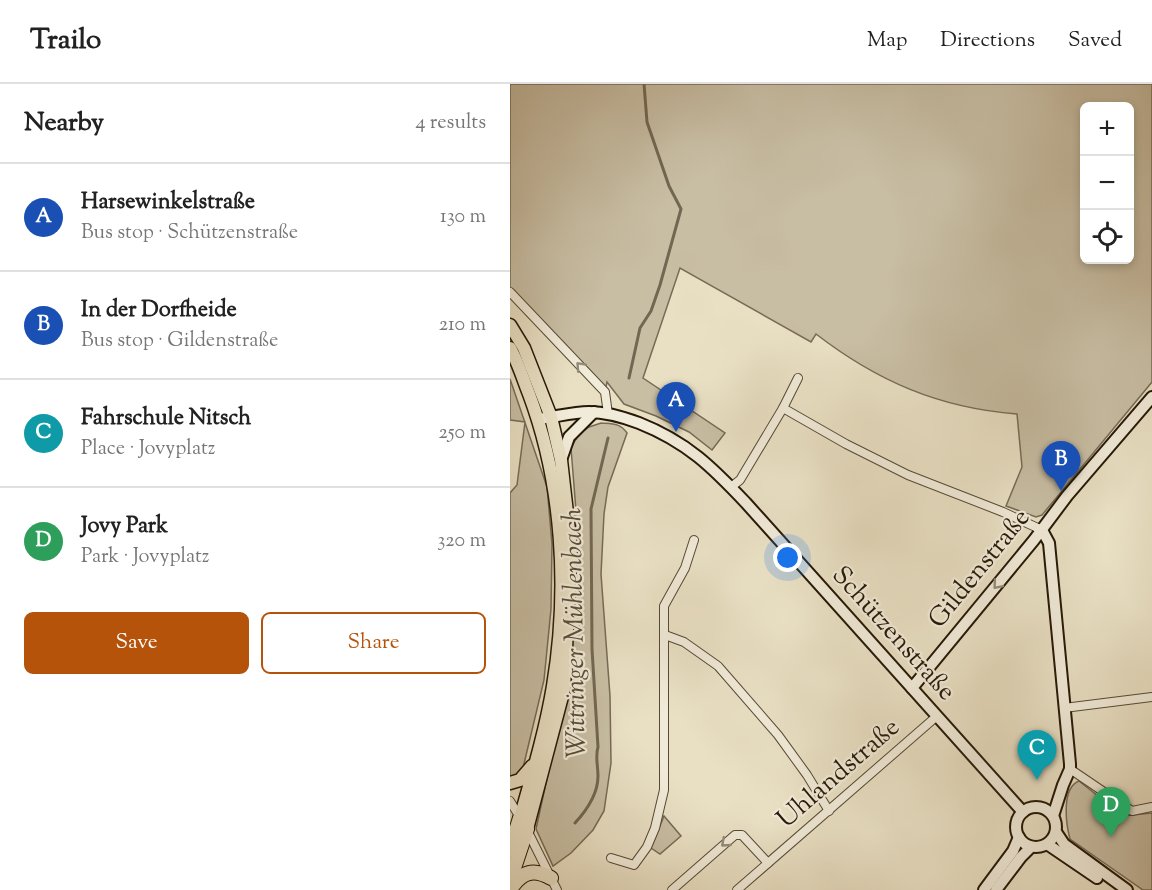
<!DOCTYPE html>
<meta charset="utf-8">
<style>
body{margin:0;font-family:"Sorts Mill Goudy",serif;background:#f6f6f6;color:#222}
.controls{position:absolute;right:18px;top:18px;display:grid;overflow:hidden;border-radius:9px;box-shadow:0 3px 9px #0003}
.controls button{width:54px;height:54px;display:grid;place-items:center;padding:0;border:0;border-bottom:2px solid #e0e0e0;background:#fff;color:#222;font:30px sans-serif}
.you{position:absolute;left:278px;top:474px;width:21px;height:21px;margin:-15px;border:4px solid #fff;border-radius:50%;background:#1a73e8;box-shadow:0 0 0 9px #1a73e833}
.badge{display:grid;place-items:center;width:39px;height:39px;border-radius:50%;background:#b45309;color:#fff;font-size:20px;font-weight:700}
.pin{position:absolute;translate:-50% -50px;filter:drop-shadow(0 2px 3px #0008)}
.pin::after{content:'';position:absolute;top:32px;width:21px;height:18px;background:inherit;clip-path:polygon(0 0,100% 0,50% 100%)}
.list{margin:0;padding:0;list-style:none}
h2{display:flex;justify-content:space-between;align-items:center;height:78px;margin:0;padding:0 24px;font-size:26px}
h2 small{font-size:20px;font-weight:400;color:#767676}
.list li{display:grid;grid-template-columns:39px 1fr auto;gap:18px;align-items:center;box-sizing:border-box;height:108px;padding:0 24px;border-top:2px solid #e0e0e0}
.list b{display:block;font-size:22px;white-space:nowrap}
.list p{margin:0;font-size:20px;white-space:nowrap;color:#767676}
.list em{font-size:20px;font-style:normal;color:#767676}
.actions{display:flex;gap:12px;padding:18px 24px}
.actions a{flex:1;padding:14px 0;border:2px solid #b45309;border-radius:9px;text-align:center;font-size:21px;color:#b45309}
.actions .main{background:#b45309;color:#fff}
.icon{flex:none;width:33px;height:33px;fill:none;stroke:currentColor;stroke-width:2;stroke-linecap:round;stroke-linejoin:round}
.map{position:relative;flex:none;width:642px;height:806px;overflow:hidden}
header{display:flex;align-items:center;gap:36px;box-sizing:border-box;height:84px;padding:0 30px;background:#fff;border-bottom:2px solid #e0e0e0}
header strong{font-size:28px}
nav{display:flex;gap:33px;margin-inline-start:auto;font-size:21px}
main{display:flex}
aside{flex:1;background:#fff}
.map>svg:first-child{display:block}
</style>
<header>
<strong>Trailo</strong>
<nav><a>Map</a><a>Directions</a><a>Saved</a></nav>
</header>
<main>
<aside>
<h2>Nearby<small>4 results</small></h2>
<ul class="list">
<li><span class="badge" style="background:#1a4fb4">A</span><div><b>Harsewinkelstraße</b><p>Bus stop · Schützenstraße</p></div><em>130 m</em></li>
<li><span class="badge" style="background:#1a4fb4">B</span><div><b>In der Dorfheide</b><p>Bus stop · Gildenstraße</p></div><em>210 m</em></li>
<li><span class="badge" style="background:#0f9aa8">C</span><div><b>Fahrschule Nitsch</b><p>Place · Jovyplatz</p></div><em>250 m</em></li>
<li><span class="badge" style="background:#2e9e5b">D</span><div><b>Jovy Park</b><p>Park · Jovyplatz</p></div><em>320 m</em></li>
</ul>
<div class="actions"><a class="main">Save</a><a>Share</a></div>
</aside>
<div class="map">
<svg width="642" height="806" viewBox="0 0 642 806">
<rect width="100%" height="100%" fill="#e9e0c4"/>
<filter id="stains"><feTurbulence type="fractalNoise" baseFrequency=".00333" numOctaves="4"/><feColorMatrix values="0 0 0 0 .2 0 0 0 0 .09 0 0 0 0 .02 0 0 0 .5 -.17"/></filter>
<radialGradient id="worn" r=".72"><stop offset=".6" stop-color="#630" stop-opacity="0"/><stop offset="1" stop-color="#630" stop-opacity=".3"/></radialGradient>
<g fill="#c8bea4" stroke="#766b56" stroke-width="1.5" fill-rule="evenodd">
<path d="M0,0H642V298L532,431L526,433L496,422L512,383L507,330C429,324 367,297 306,250L301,258L170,184L133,294L215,349L202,366L179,348L146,332L114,320L97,298L95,308L0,208ZM574,22H620V176H574Z"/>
<polygon points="0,295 37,403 42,460 41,525 34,596 13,684 6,691 0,692 0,409 7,401 15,338 0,336"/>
<path d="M91,339C103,340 110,339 117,349L98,403L94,430L91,490L100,612L101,679L94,727L83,746L61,769L43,782L26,745L46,653L62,541L66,427L61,364L69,350L79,343Z"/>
<path d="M569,697L613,732L642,729V806H633L560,755C556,740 551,704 569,697Z"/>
<polygon points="154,732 171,752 150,770 141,764"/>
</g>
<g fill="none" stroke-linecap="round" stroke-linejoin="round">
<g stroke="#726752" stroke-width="3">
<polyline points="119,294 130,244 141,227 150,201 171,125 159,102 137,38 134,0"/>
<path d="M65,739C77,726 88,709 88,692C88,681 85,673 88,663L82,565L81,425L98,354"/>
</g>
<defs>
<g id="street">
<polyline points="0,208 95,308 98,330"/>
<polyline points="273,324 336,360 398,391 493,428 532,446"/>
<polyline points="221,403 230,396 273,324 288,294"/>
<polyline points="155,551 174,558 208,582 268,651 297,691 319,727"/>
<polyline points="554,624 642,613"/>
<polyline points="560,685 622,727 642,723"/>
<polyline points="0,717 11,735"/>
<polyline points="17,746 47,806"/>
<polyline points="101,774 124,781 137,763 145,744 154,706 154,522 175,484 184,456"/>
<polyline points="162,806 225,751 232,751 258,779"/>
<polyline points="227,806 427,632"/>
</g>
<g id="secondary">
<path d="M28,335C46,333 62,328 79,328C96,328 113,333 129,339C177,358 202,383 236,419L513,728"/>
<polyline points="51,376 59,353 84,328"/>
<polyline points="532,446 539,459 560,680 560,685 553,701 543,732"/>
<polyline points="402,604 524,456 557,412 642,313"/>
<circle cx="526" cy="743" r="20"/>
<polyline points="546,748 554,760 617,806"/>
<polyline points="537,760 587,794"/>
<polyline points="474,806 503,767 509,753"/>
<polyline points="486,806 511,773 521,763"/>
</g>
<g id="primary">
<polyline points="0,241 14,264 41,333 51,376 61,464 54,605 17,745"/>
<path d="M0,264C8,278 13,295 19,310C53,401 59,506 43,602C36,645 22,692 10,734"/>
<polyline points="0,699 10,696 22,682"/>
</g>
<g id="highway">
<polyline points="0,766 10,734"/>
<polyline points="0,796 17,745"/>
<path d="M1,804C12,788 23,784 41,794"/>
</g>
</defs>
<use href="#street" stroke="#564a36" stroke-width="10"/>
<use href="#secondary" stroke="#251807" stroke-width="14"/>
<use href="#primary" stroke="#251807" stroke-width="15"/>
<use href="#highway" stroke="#251807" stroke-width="16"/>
<use href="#street" stroke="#f1ebd9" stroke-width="8"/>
<use href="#secondary" stroke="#f1ebd9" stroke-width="10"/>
<use href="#primary" stroke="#e9e0c4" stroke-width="12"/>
<use href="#highway" stroke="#e9e0c4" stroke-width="14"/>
</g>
<defs><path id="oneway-chevron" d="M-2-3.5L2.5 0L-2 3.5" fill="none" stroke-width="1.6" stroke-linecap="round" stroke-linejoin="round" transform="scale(1.5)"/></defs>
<g stroke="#958c7a">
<use href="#oneway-chevron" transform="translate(70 282) rotate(-133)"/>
<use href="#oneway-chevron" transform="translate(487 501) rotate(130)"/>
<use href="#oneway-chevron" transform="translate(215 759) rotate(139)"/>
</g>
<g text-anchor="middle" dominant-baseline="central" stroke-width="4.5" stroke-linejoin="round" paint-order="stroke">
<g font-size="26" fill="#251807" stroke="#f1ebd9">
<text transform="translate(470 485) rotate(-51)">Gildenstraße</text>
<text transform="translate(383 550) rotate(48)">Schützenstraße</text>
<text transform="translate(329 690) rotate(-41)">Uhlandstraße</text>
</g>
<g font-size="27" font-style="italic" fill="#594d39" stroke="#f1ebd9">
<text transform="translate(66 549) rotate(-91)">Wittringer Mühlenbach</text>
</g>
</g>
<rect width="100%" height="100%" filter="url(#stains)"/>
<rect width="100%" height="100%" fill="url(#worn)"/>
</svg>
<div class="controls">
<button>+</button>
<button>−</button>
<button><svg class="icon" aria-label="locate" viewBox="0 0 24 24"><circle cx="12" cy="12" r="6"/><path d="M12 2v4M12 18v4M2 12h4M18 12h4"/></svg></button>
</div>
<div class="you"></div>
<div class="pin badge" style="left:166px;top:348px;background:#1a4fb4">A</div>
<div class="pin badge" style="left:551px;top:407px;background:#1a4fb4">B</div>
<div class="pin badge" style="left:527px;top:696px;background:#0f9aa8">C</div>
<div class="pin badge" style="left:601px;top:753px;background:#2e9e5b">D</div>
</div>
</main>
